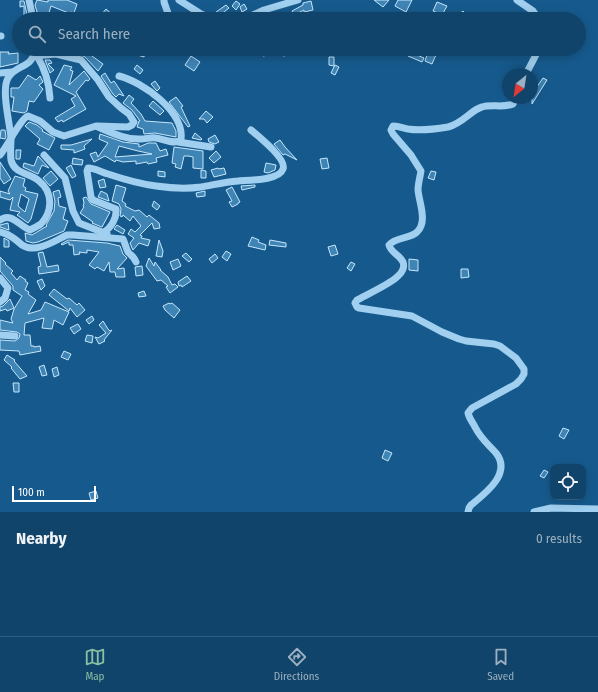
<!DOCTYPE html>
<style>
body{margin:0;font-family:"Fira Sans Condensed",sans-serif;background:#1e4e72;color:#f1f3f6}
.controls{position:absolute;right:12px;bottom:12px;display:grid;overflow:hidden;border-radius:8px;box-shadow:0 2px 10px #0003}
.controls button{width:36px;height:36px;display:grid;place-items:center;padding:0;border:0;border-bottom:1px solid #305c7e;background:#10446a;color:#f1f3f6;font:20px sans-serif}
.compass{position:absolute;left:502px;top:68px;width:36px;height:36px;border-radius:50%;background:#10446a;box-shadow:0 2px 10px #0003;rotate:210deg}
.scale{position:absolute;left:12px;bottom:10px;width:84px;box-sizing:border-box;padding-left:4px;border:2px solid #fff;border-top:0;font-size:11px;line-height:14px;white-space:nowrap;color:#fff;-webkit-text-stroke:3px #165a8d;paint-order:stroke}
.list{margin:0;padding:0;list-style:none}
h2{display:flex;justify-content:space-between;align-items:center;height:52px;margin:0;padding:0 16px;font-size:17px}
h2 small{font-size:13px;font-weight:400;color:#9cb0c1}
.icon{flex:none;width:22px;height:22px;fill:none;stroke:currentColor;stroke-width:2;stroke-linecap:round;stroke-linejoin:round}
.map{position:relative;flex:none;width:598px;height:512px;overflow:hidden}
.search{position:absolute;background:#10446a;box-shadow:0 2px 10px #0003;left:12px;right:12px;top:12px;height:44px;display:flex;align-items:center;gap:10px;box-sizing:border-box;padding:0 14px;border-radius:22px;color:#9cb0c1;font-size:15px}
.sheet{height:124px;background:#10446a}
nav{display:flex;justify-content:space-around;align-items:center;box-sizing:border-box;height:56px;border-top:1px solid #305c7e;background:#10446a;font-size:11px;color:#9cb0c1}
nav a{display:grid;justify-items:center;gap:2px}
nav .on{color:#8abfa5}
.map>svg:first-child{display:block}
</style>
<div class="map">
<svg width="598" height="512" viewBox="0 0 598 512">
<rect width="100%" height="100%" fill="#165a8d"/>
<g fill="#3e84b5" stroke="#c6e6fb" fill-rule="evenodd">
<polygon points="37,0 48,2 48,0 67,0 77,4 74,13 71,12 71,14 51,6 48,16 37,12 35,5"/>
<polygon points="374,0 389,0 383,7"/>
<polygon points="398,0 412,0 406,12 395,6"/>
<polygon points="20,1 24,1 28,19 24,19 24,6 20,7"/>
<polygon points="236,1 240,4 236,10 232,6"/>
<polygon points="311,1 313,10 304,12 304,10 294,15 292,11 303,5 303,3"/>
<polygon points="437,2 447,6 442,15 433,11"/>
<polygon points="244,4 247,9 242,12 240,7"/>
<polygon points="226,5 229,8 219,16 216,12"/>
<polygon points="106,9 114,16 111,19 105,19 101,15"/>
<polygon points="463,11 469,17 466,19 453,19"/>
<polygon points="87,49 96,49 96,53 92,56 103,64 98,71 85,57 81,55"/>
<polygon points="136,49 146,49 144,57 134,54"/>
<polygon points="265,49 281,49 281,51 285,51 285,56 273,54 263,56 262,50"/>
<polygon points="429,49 441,49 435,57 432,64 425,61"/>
<polygon points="0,52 9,52 8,54 18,53 18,63 0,67"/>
<polygon points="410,52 424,58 422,62 408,56"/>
<polygon points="191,56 200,62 194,71 185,65"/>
<polygon points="329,57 334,57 334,66 329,65"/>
<polygon points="45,60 50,60 52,63 48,64 54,70 50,73"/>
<polygon points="64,65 72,67 70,70 73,71 69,85 84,71 90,79 88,81 86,80 76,92 86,109 63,122 62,120 58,122 55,118 75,106 71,99 76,96 54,85"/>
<polygon points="137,65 143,70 140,74 134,69"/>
<polygon points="335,65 339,67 335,75 331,73"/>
<polygon points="105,73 111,83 114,81 124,96 119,94 116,97 113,94 101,76"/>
<polygon points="28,75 36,80 40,76 43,82 39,85 43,89 34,102 29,101 27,111 24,113 12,111 14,97 11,97 11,88 19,88"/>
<polygon points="543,78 547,80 532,104 532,94"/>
<polygon points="155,81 160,88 157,91 151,84"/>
<polygon points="129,95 134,99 131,103 141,114 145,121 172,123 176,131 176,137 155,133 144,134 143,129 137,127 139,121 140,121 132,110 123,103"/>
<polygon points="176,97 183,106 181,107 190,126 188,127 169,102"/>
<polygon points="153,101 164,111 160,115 149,106"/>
<polygon points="206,111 213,117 207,123 204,119 199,119"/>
<polygon points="29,122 37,125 43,130 42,131 55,138 49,150 37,144 40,139 25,126"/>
<polygon points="1,130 5,130 6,137 5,139 0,138"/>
<polygon points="195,133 202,139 201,140 192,138"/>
<path d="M100,134L123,142L139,144V147L148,143H156L160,151L166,149L168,155L156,158L157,162L148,164L147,162L136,164V161L123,162L116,160L115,162L105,156L94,162L90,154L96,152L98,157L108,143L99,139ZM119,146L138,151L152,154L115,157Z"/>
<polygon points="215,135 219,142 215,144 209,142 208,139"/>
<polygon points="92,139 84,146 85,149 74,153 74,150 61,149 61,145 71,145"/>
<polygon points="280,140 285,147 297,160 285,154 283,155 274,144"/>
<polygon points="174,147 203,151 203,169 193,168 193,157 188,156 184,156 181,169 175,167 176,164 172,163"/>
<polygon points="16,150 21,150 20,159 16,159"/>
<polygon points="216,151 221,157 214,163 209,158"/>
<polygon points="38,156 49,168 42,165 38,174 23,167 24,163 34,166"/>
<polygon points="73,158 83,160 82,165 72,164"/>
<polygon points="327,158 329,168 322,169 320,159"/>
<polygon points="0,162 11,179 4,184 0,178"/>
<polygon points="266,163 276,165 275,170 268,173 264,172"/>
<polygon points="71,165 76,176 72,178 66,168"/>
<polygon points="218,168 219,169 224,168 226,174 214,177 211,170"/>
<polygon points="201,170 206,171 206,178 201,178"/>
<polygon points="51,171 58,179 50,186 43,178"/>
<polygon points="158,171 165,172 165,177 158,176"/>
<polygon points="431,171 436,172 434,180 428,178"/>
<path d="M15,176L25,179L23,186L26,188L25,191L38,194L31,219L28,223L17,215L20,212L10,210L13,197L10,200L0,197V191L10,194L8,191ZM21,194L29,199L25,212L18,206Z"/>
<polygon points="104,179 106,187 100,188 98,181"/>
<polygon points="116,185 126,188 122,201 126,204 125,206 135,211 139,210 147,217 149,215 159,223 160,228 154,229 152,223 140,235 142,236 141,238 150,240 148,246 139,243 133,250 132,248 130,243 134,238 128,234 131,229 135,232 141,226 133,216 130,221 123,215 122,217 120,216 121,209 119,204 112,201"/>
<polygon points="255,185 255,187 242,190 241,186"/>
<polygon points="232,187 240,202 238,203 238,204 232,207 229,202 232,201 226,190"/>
<polygon points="59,190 61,197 58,198 59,206 66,208 63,219 68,221 64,231 38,242 33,243 26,241 25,233 32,235 47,226 46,225 54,211 55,201 53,192"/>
<polygon points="101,191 107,194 109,201 98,197"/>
<polygon points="205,191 205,196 197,197 196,193"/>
<polygon points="86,197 91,204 110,212 102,227 92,223 93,222 80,213 84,207 83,206 84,203 83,198"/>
<polygon points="154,201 160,206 157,210 152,206"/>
<polygon points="8,223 9,230 0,227 0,225"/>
<polygon points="117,225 125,230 123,234 114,229"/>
<polygon points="252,237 259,240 258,242 266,245 265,250 248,246"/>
<polygon points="4,238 9,241 9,247 4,247"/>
<polygon points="68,240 107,243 120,246 123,254 127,258 117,269 124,268 125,277 116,277 115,272 110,272 109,262 104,271 97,267 95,269 89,265 99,252 87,250 87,253 79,252 80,254 74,255 73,245 69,245 69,242 62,245 61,244"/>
<polygon points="159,240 163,251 162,257 156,256"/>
<polygon points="270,240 286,243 286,247 269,245"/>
<polygon points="335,245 338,254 331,256 328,247"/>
<polygon points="226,251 231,254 227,261 222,257"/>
<polygon points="43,252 47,267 58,265 59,271 39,274 38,267 41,266 38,253"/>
<polygon points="186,253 192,259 189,262 182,256"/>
<polygon points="215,254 218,258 212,263 209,259"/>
<polygon points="0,257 6,263 5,264 13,271 11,273 17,280 20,276 26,280 25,281 28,283 25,290 29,292 28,294 36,300 28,314 41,310 45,302 69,312 63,325 54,320 52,329 42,328 44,318 25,323 24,335 30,335 31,346 34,346 34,347 40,346 41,351 20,355 19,351 0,350 0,340 15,341 19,338 20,334 17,332 0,330 0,320 13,323 11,319 14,309 22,296 13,290 13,286 0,271"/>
<polygon points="149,258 154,266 155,262 161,270 160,270 168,277 172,285 175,284 178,287 170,293 166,287 168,286 161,280 157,281 146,266"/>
<polygon points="178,259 181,266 173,270 170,262"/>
<polygon points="409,259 418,260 418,271 409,270"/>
<polygon points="351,262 355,264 351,271 347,268"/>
<polygon points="142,266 143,275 136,276 135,267"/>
<polygon points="461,269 468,269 469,277 461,278"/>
<polygon points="187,276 191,281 182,287 181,285 179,286 178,282"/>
<polygon points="42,279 45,286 41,290 37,281"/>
<polygon points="54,289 67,299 69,298 77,305 79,303 85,310 77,317 70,308 69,311 49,295"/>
<polygon points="144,291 146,296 139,297 138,293"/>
<polygon points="10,299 14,308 7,311 6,309 0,311 0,307 3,306"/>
<polygon points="169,303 170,304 172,303 180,310 174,318 165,310 163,306"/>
<polygon points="92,316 94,320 89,324 86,320"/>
<polygon points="103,321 108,329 110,331 112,330 104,340 105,341 99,344 95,337 98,338 106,333 99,325"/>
<polygon points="78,324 81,329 74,334 70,328"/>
<polygon points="87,335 93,336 92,343 85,341"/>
<polygon points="64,351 71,354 68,360 61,357"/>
<polygon points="7,355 15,360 14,361 27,376 20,379 11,368 12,367 4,360"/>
<polygon points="44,365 47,375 42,376 39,367"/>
<polygon points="57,367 59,375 54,377 52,369"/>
<polygon points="13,383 19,383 19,392 14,392"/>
<polygon points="563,428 569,430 564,439 559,436"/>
<polygon points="385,450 392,453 388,461 382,458"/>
<polygon points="544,470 548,472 544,478 540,476"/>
<polygon points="96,491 98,498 91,500 89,493"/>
</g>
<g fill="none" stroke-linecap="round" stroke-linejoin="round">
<g stroke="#a0cfef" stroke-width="7">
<polyline points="29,0 33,19"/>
<polyline points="164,0 164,2 170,19"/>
<polyline points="179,0 201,14 212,19"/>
<polyline points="517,0 533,11 539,19"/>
<polyline points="244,19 264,10 298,0"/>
<polyline points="0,36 1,36"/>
<path d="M37,56C45,69 49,82 50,98"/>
<polyline points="0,73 12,72"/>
<polyline points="526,74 539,49"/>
<path d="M98,127C112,133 126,140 141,139C146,139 151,137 156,138C164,139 174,145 181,140C185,112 143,82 119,76"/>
<polyline points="178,142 211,147"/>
<path d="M0,155C7,147 21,118 28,116L40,121L53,132L64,136L96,126L128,127L132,125L134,122L129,114L121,108L109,97L98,80L81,60L56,54L34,56"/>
<polyline points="44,155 65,178 73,211 79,223 107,234"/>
<path d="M0,220C12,212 19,226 30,230C34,228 38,226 41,224C53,211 53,192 39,181C30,173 14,174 11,160C10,153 11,145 11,138C10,124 1,90 8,78C17,63 32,70 35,49"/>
<path d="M0,232C9,234 15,239 22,245C36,254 54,241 67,235H73L123,239C125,243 126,248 128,252C131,256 134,256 136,262"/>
<path d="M104,232C111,228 117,218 116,209L93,200L91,197L87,171L88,168C95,168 101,172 108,174C123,179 140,184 156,186C170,188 187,189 201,187C213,185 225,182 238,181C247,180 279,181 283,169C287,159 258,136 251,130"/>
<polyline points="0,278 8,288 5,298 0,302"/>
<polyline points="0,335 15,336"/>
<path d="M468,512L469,508L471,505C486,493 512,473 496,453C488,444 481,439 475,427C473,423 469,418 468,413L472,408L516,384L521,379L524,374V369L516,358L500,346L494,344L466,341L459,339L442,332L412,316L359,308L357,307L355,303L357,300C366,295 392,283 398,276C402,273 405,267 403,262C400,255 391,253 389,245C396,237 410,239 417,232C428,222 419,202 418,190C418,184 420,177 421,171L411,155L393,134L391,130L393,126C399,126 403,128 408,129C420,131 436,129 448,127C463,123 471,110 482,107C492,104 503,108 513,104L516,98"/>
<polyline points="534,512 551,508 598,509"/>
</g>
</g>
</svg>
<div class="controls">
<button><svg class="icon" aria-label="locate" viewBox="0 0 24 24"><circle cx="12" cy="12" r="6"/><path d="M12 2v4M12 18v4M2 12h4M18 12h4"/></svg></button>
</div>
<svg class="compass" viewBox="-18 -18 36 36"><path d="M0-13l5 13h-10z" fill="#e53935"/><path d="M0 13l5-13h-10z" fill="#9cb0c1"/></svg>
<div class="scale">100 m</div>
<div class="search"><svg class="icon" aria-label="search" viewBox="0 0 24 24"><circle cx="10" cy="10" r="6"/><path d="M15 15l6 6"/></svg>Search here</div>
</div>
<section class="sheet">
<h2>Nearby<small>0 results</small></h2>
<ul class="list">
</ul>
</section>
<nav>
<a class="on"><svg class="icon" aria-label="map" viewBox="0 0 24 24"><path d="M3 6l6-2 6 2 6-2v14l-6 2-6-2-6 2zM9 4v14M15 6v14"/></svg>Map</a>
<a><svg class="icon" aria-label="directions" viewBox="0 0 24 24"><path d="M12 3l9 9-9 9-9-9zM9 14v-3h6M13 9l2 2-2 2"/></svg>Directions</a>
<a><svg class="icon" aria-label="saved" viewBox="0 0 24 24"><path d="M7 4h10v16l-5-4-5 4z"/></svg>Saved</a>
</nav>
